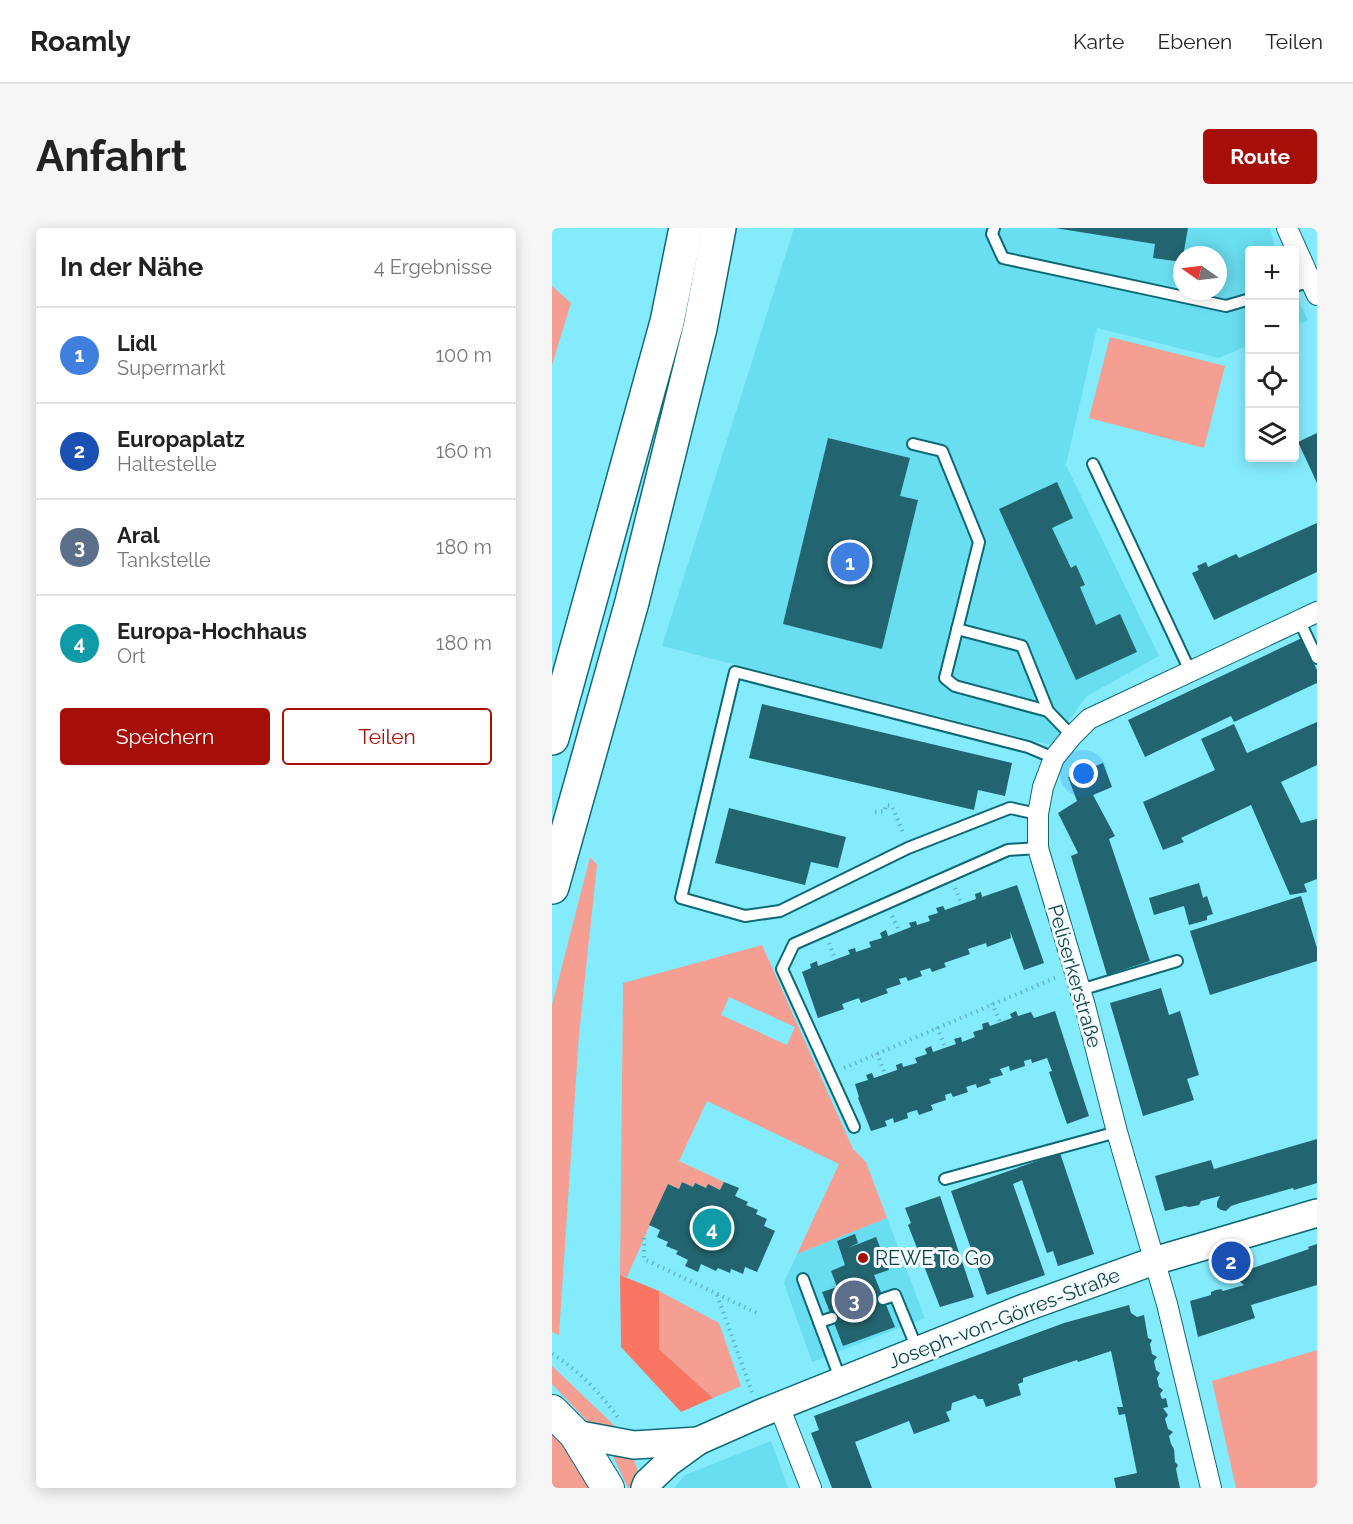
<!DOCTYPE html>
<html lang="de">
<meta charset="utf-8">
<style>
body{margin:0;font-family:Raleway,sans-serif;background:#f6f6f6;color:#222}
.controls{position:absolute;right:18px;top:18px;display:grid;overflow:hidden;border-radius:6px;box-shadow:0 3px 15px #0003}
.controls button{width:54px;height:54px;display:grid;place-items:center;padding:0;border:0;border-bottom:2px solid #e0e0e0;background:#fff;color:#222;font:30px sans-serif}
.compass{position:absolute;left:621px;top:18px;width:54px;height:54px;border-radius:50%;background:#fff;box-shadow:0 3px 15px #0003;rotate:284deg}
.you{position:absolute;left:532px;top:546px;width:21px;height:21px;margin:-15px;border:4px solid #fff;border-radius:50%;background:#1a73e8;box-shadow:0 0 0 9px #1a73e833}
.badge{display:grid;place-items:center;width:39px;height:39px;border-radius:50%;background:#a50f08;color:#fff;font-size:20px;font-weight:700}
.pin{position:absolute;translate:-50% -50%;border:3px solid #fff;box-shadow:0 2px 6px #0006}
.list{margin:0;padding:0;list-style:none}
h2{display:flex;justify-content:space-between;align-items:center;height:78px;margin:0;padding:0 24px;font-size:26px}
h2 small{font-size:20px;font-weight:400;color:#767676}
.list li{display:grid;grid-template-columns:39px 1fr auto;gap:18px;align-items:center;box-sizing:border-box;height:96px;padding:0 24px;border-top:2px solid #e0e0e0}
.list b{display:block;font-size:22px;white-space:nowrap}
.list p{margin:0;font-size:20px;white-space:nowrap;color:#767676}
.list em{font-size:20px;font-style:normal;color:#767676}
.actions{display:flex;gap:12px;padding:18px 24px}
.actions a{flex:1;padding:14px 0;border:2px solid #a50f08;border-radius:6px;text-align:center;font-size:21px;color:#a50f08}
.actions .main{background:#a50f08;color:#fff}
.icon{flex:none;width:33px;height:33px;fill:none;stroke:currentColor;stroke-width:2;stroke-linecap:round;stroke-linejoin:round}
.map{position:relative;flex:none;width:765px;height:1260px;overflow:hidden;border-radius:6px}
header{display:flex;align-items:center;gap:36px;box-sizing:border-box;height:84px;padding:0 30px;background:#fff;border-bottom:2px solid #e0e0e0}
header strong{font-size:28px}
nav{display:flex;gap:33px;margin-inline-start:auto;font-size:21px}
.intro{display:flex;align-items:center;justify-content:space-between;box-sizing:border-box;height:144px;padding:0 36px}
h1{margin:0;font-size:42px}
.button{padding:15px 27px;border-radius:6px;background:#a50f08;color:#fff;font-size:21px;font-weight:700}
main{display:flex;gap:36px;padding:0 36px}
aside{flex:1;background:#fff;border-radius:6px;box-shadow:0 3px 15px #0003}
.map>svg:first-child{display:block}
</style>
<header>
<strong>Roamly</strong>
<nav><a>Karte</a><a>Ebenen</a><a>Teilen</a></nav>
</header>
<div class="intro"><h1>Anfahrt</h1><a class="button">Route</a></div>
<main>
<aside>
<h2>In der Nähe<small>4 Ergebnisse</small></h2>
<ul class="list">
<li><span class="badge" style="background:#3f7fe0">1</span><div><b>Lidl</b><p>Supermarkt</p></div><em>100 m</em></li>
<li><span class="badge" style="background:#1a4fb4">2</span><div><b>Europaplatz</b><p>Haltestelle</p></div><em>160 m</em></li>
<li><span class="badge" style="background:#5c6f8a">3</span><div><b>Aral</b><p>Tankstelle</p></div><em>180 m</em></li>
<li><span class="badge" style="background:#0f9aa8">4</span><div><b>Europa-Hochhaus</b><p>Ort</p></div><em>180 m</em></li>
</ul>
<div class="actions"><a class="main">Speichern</a><a>Teilen</a></div>
</aside>
<div class="map">
<svg width="765" height="1260" viewBox="0 0 765 1260">
<rect width="100%" height="100%" fill="#84ebfd"/>
<g fill="#69def0" fill-rule="evenodd">
<path d="M242,0H718L724,22H698L697,117L667,130L545,100L514,237L607,428L535,468L499,517L110,418ZM630,27H666V63H630Z"/>
<polygon points="742,63 756,92 743,98 742,98"/>
<polygon points="335,990 373,1090 260,1134 232,1055 245,1026"/>
<polygon points="219,1213 236,1260 122,1260 133,1247"/>
</g>
<g fill="#f49f92" fill-rule="evenodd">
<polygon points="0,58 19,75 0,137"/>
<polygon points="558,109 673,138 652,220 537,190"/>
<polygon points="38,629 45,637 27,806 7,1107 0,1104 0,777"/>
<path d="M210,717L301,921L314,934L335,990L245,1026L287,936L155,873L127,933L172,954L168,962L156,957L154,960L143,955L141,959L130,954L127,961L116,956L75,1049L68,1047L71,755ZM177,769L243,799L235,817L169,787Z"/>
<polygon points="107,1063 167,1095 189,1158 161,1170 107,1121"/>
<polygon points="765,1122 765,1260 684,1260 660,1153"/>
<polygon points="0,1138 65,1200 39,1197 0,1156"/>
<polygon points="0,1201 12,1214 42,1260 2,1260 0,1256"/>
<polygon points="61,1228 81,1229 88,1249 80,1260 76,1260"/>
</g>
<polygon fill="#fb7563" points="68,1047 107,1063 107,1121 161,1170 129,1184 69,1119"/>
<g fill="#22646f">
<polygon points="503,0 636,0 630,34 601,30 603,16"/>
<polygon points="765,205 765,255 746,214"/>
<polygon points="276,210 358,230 348,268 366,272 330,421 231,396"/>
<polygon points="505,254 521,290 500,300 519,340 524,337 533,357 528,359 544,397 568,386 585,424 524,452 447,281"/>
<polygon points="765,295 765,344 662,392 640,345 647,342 645,338 654,334 656,339 684,326 687,330"/>
<polygon points="750,410 765,442 765,455 682,494 679,488 593,529 576,492"/>
<polygon points="210,476 460,535 453,568 426,562 422,582 197,530"/>
<polygon points="765,494 765,537 729,554 749,595 765,591 765,651 752,656 755,664 738,667 699,577 629,610 632,614 611,622 591,574 663,542 649,511 682,496 695,525"/>
<polygon points="551,535 560,559 541,567 563,608 557,611 598,733 555,747 519,628 526,625 506,585 525,573 516,549"/>
<polygon points="177,580 294,609 286,640 259,634 253,657 163,635"/>
<polygon points="647,655 651,670 655,668 661,686 655,688 655,692 637,697 632,678 602,687 597,670"/>
<polygon points="465,657 492,735 472,742 458,703 459,710 435,719 434,715 416,721 418,726 392,735 394,739 380,744 378,740 368,743 370,748 356,753 354,749 347,751 349,756 334,761 336,765 309,775 307,770 290,776 292,781 266,790 250,744 259,740 258,736 265,733 266,738 298,726 296,722 303,720 304,724 319,719 317,714 330,710 328,705 334,702 336,708 359,699 357,695 364,693 365,697 378,693 376,688 386,685 384,680 391,678 393,682 424,671 423,666 429,664 430,669"/>
<polygon points="749,668 765,720 765,733 658,767 638,703"/>
<polygon points="609,760 617,787 628,783 647,847 635,851 642,872 591,888 558,775"/>
<polygon points="464,783 466,788 479,784 482,790 503,783 537,888 515,896 497,844 500,843 495,830 480,835 479,831 472,833 473,838 458,843 457,838 448,841 451,847 437,851 439,855 425,860 424,856 414,859 416,864 401,869 399,865 393,867 394,872 379,877 381,882 367,887 365,882 355,885 356,890 342,895 341,890 333,893 335,898 319,903 306,870 307,869 303,856 316,852 314,847 320,845 322,850 345,842 344,837 350,835 351,839 365,835 363,830 375,826 373,821 379,818 381,824 404,816 402,811 409,809 410,814 423,809 421,804 431,801 430,796 436,794 438,798 460,790 458,786"/>
<polygon points="765,911 765,955 742,962 741,960 688,975 679,978 674,983 669,982 665,979 665,974 668,968 649,973 647,977 637,979 633,978 613,983 603,948 659,932 662,941"/>
<polygon points="508,925 542,1026 506,1038 501,1023 495,1025 470,952 461,956 493,1047 435,1067 399,963"/>
<polygon points="130,954 141,959 143,955 154,960 156,956 168,962 172,954 187,960 183,968 196,974 194,977 206,982 204,986 215,991 212,998 223,1003 205,1044 193,1039 191,1046 179,1041 178,1045 166,1040 164,1043 149,1036 146,1044 133,1038 136,1032 124,1026 126,1023 114,1018 116,1014 105,1009 108,1002 97,997 116,956 127,961"/>
<polygon points="388,968 422,1069 388,1079 356,997 359,995 353,980"/>
<polygon points="303,1006 306,1015 296,1020 324,1009 337,1042 322,1047 343,1099 291,1118 270,1064 285,1059 279,1043 293,1037 285,1013"/>
<polygon points="765,1016 765,1057 699,1077 703,1090 646,1109 638,1073 659,1067 659,1064 664,1062 669,1061 671,1063 692,1057 686,1052 683,1048 688,1040 695,1042 757,1021 756,1019"/>
<polygon points="577,1077 579,1085 585,1089 592,1087 596,1110 600,1112 598,1116 600,1126 605,1129 602,1133 604,1142 608,1145 605,1150 607,1159 611,1162 608,1166 610,1171 614,1170 616,1179 611,1180 616,1187 613,1191 616,1201 621,1204 617,1208 619,1216 622,1221 623,1234 626,1237 624,1241 628,1260 564,1260 562,1250 585,1245 573,1186 567,1187 565,1179 571,1179 559,1123 526,1134 525,1132 471,1150 471,1154 466,1156 469,1167 434,1179 431,1171 426,1171 423,1167 400,1175 399,1182 394,1184 398,1193 362,1206 357,1193 303,1214 320,1260 280,1260 259,1205 267,1202 262,1188 512,1095"/>
</g>
<g fill="none" stroke-linecap="round" stroke-linejoin="round">
<defs>
<g id="service">
<polyline points="442,0 440,6 451,30 674,78 698,71"/>
<polyline points="742,58 758,54"/>
<polyline points="361,216 390,223 427,314 393,450 403,458 496,483"/>
<polyline points="541,236 638,443"/>
<polyline points="747,392 765,430"/>
<polyline points="405,401 470,418 496,483 520,508"/>
<polyline points="486,586 458,580 356,620 228,683 193,688 129,670 183,444 476,519 502,530"/>
<polyline points="528,762 625,733"/>
<polyline points="302,899 230,741 242,716 456,622 486,620"/>
<polyline points="393,951 565,904"/>
<polyline points="251,1051 267,1094"/>
<polyline points="331,1071 343,1067 366,1123"/>
<polyline points="280,1090 267,1094 289,1153"/>
</g>
<g id="minor">
<polyline points="735,0 765,67"/>
<polyline points="227,1178 259,1260"/>
<polyline points="659,1260 615,1076 565,904 533,778 486,620 486,586 491,559 502,530 520,508 537,491 765,384"/>
</g>
<g id="secondary">
<polyline points="23,1206 82,1217 146,1213"/>
<polyline points="93,1260 95,1255 117,1234 146,1213 207,1186 472,1080 602,1033 765,985"/>
</g>
<polyline id="primary" points="0,1183 23,1206 56,1260"/>
<g id="motorway">
<polyline points="0,510 115,94 134,0"/>
<polyline points="0,659 80,374 148,100 167,0"/>
</g>
</defs>
<use href="#service" stroke="#0e6975" stroke-width="14"/>
<use href="#minor" stroke="#0e6975" stroke-width="22"/>
<use href="#secondary" stroke="#0e6975" stroke-width="30"/>
<use href="#primary" stroke="#0e6975" stroke-width="34"/>
<use href="#motorway" stroke="#0e6975" stroke-width="36"/>
<g stroke="#61b7c5" stroke-width="4" stroke-dasharray="1.5 4.5" stroke-linecap="butt">
<polyline points="323,584 333,583 334,577 340,578 351,605"/>
<polyline points="403,660 410,676"/>
<polyline points="340,688 347,703"/>
<polyline points="277,715 283,731"/>
<polyline points="440,775 448,794"/>
<polyline points="385,799 393,819"/>
<polyline points="325,825 333,846"/>
<polyline points="292,840 505,749"/>
<polyline points="92,1010 92,1031 205,1085"/>
<polyline points="165,1067 200,1164"/>
<path d="M0,1126C27,1142 49,1166 67,1191"/>
</g>
<use href="#service" stroke="#fff" stroke-width="10"/>
<use href="#minor" stroke="#fff" stroke-width="20"/>
<use href="#secondary" stroke="#fff" stroke-width="27"/>
<use href="#primary" stroke="#fff" stroke-width="32"/>
<use href="#motorway" stroke="#fff" stroke-width="33"/>
</g>
<circle fill="#a50f08" stroke="#f3fcfe" stroke-width="2" cx="311" cy="1030" r="6"/>
<g text-anchor="middle" dominant-baseline="central" stroke-width="6" stroke-linejoin="round" paint-order="stroke">
<g font-size="20" fill="#113f45" stroke="#f3fcfe">
<text transform="translate(523 748) rotate(74)">Peliserkerstraße</text>
<text transform="translate(452 1090) rotate(-21)">Joseph-von-Görres-Straße</text>
</g>
<g font-size="20" fill="#113f45" stroke="#f3fcfe" text-anchor="start">
<text x="323" y="1030">REWE To Go</text>
</g>
</g>
</svg>
<div class="controls">
<button>+</button>
<button>−</button>
<button><svg class="icon" aria-label="locate" viewBox="0 0 24 24"><circle cx="12" cy="12" r="6"/><path d="M12 2v4M12 18v4M2 12h4M18 12h4"/></svg></button>
<button><svg class="icon" aria-label="layers" viewBox="0 0 24 24"><path d="M12 4l9 5-9 5-9-5zM3 14l9 5 9-5"/></svg></button>
</div>
<svg class="compass" viewBox="-18 -18 36 36"><path d="M0-13l5 13h-10z" fill="#e53935"/><path d="M0 13l5-13h-10z" fill="#767676"/></svg>
<div class="you"></div>
<div class="pin badge" style="left:298px;top:334px;background:#3f7fe0">1</div>
<div class="pin badge" style="left:679px;top:1033px;background:#1a4fb4">2</div>
<div class="pin badge" style="left:302px;top:1072px;background:#5c6f8a">3</div>
<div class="pin badge" style="left:160px;top:1000px;background:#0f9aa8">4</div>
</div>
</main>
